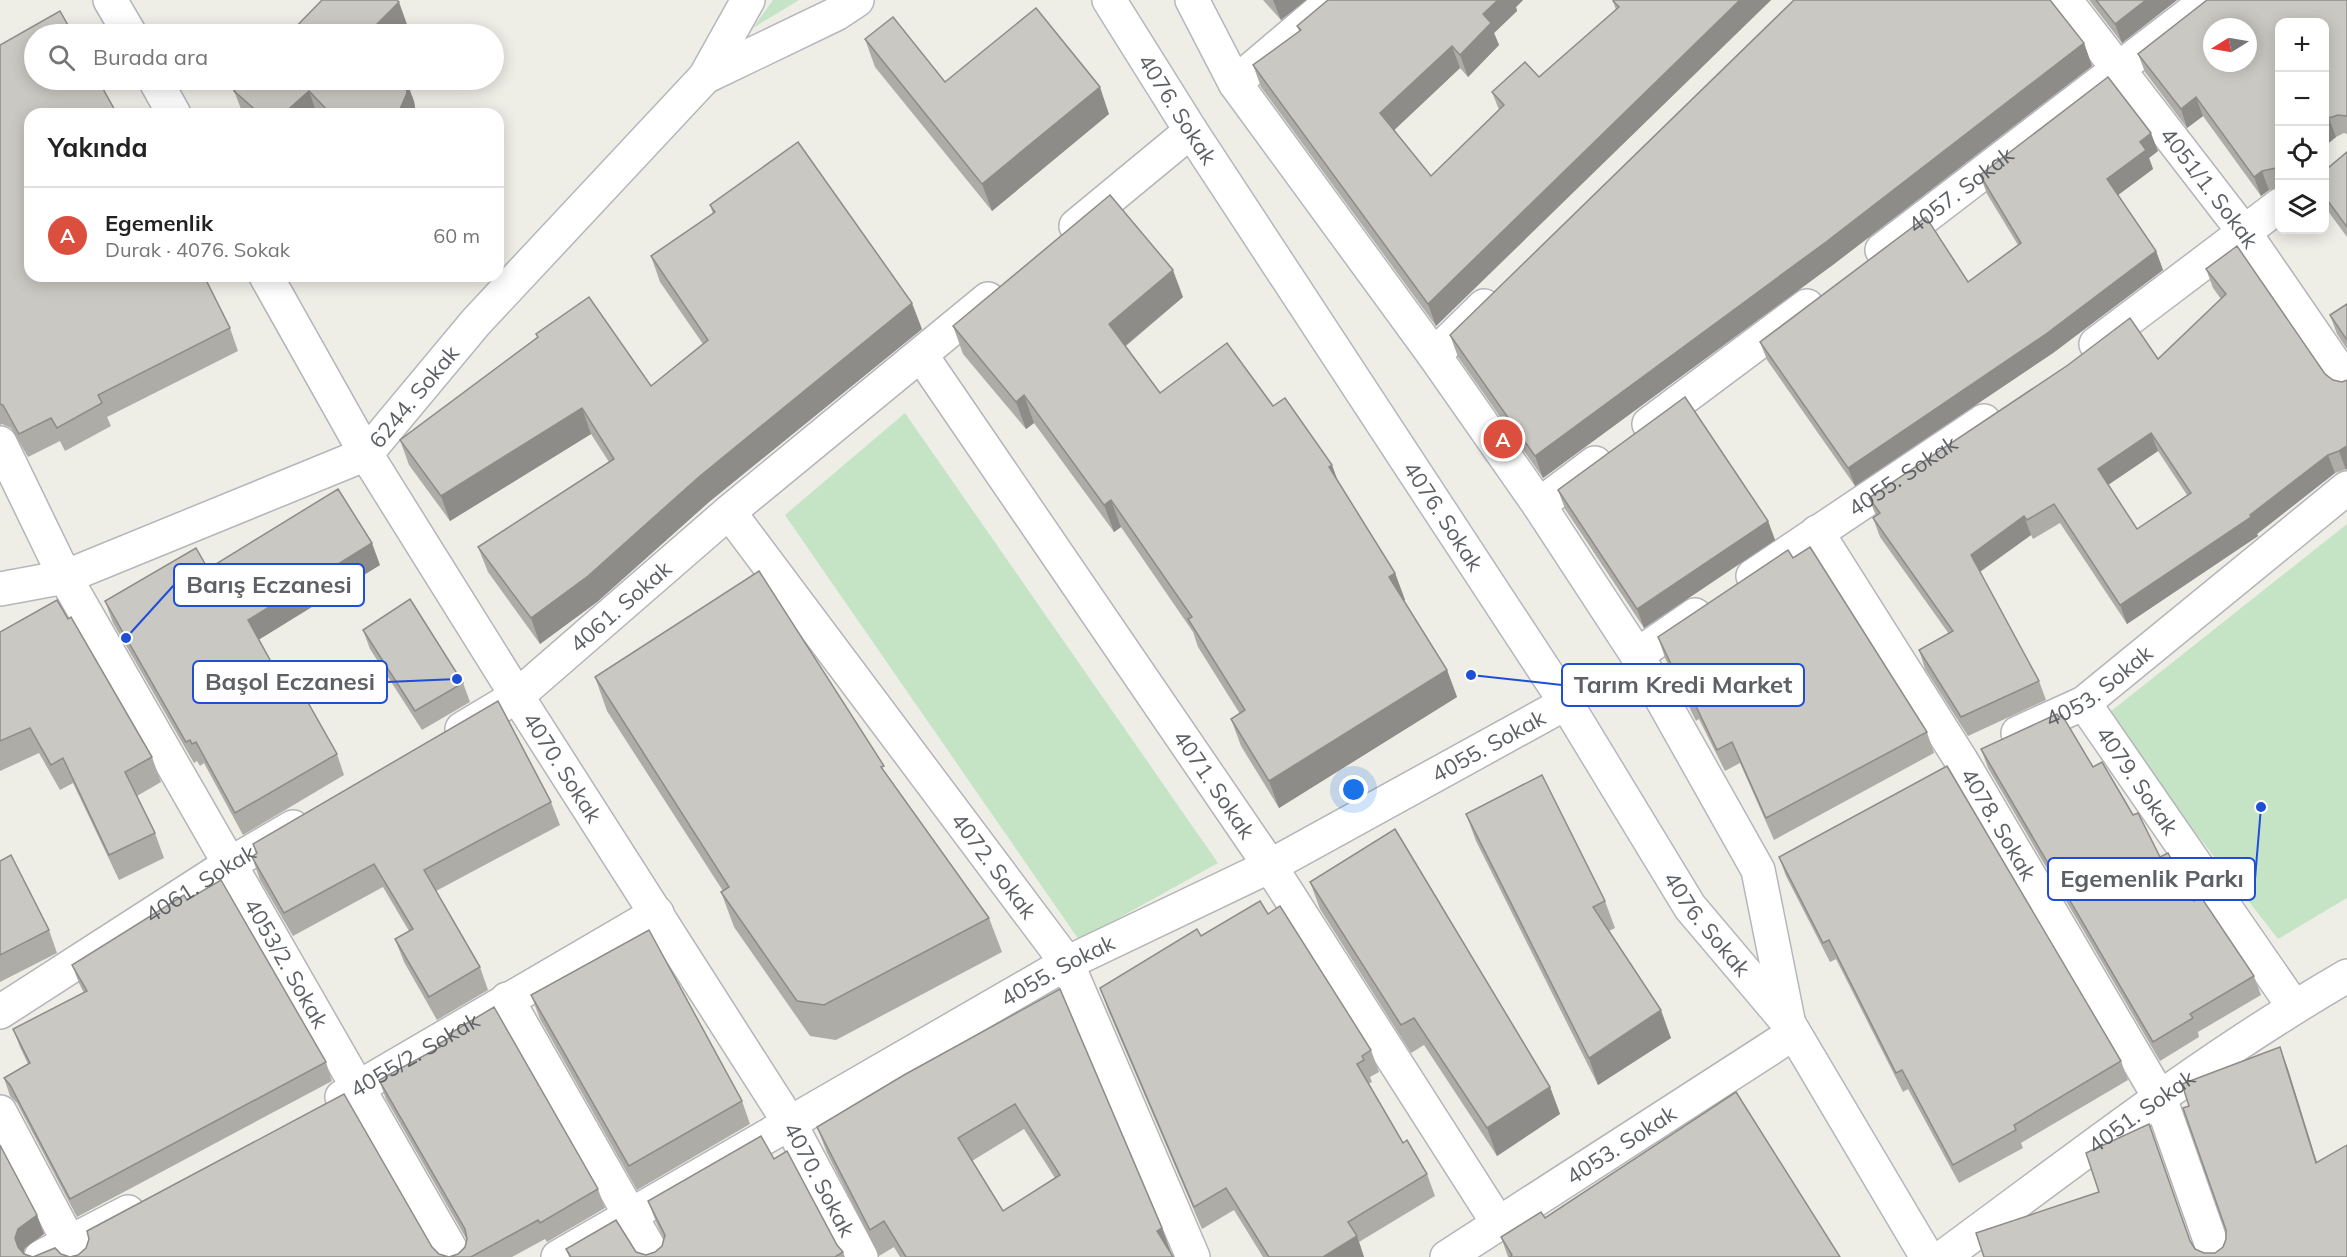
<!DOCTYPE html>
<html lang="tr">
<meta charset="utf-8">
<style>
body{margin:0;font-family:Mulish,sans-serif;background:#f6f6f6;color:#222}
.controls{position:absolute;right:18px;top:18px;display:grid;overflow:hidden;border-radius:12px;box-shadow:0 3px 15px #0003}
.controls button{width:54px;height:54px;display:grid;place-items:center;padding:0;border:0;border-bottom:2px solid #e0e0e0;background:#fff;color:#222;font:30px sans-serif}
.compass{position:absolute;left:2203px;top:18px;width:54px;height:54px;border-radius:50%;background:#fff;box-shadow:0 3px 15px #0003;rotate:259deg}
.you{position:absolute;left:1354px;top:790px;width:21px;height:21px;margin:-15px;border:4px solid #fff;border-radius:50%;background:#1a73e8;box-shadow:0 0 0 9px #1a73e833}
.badge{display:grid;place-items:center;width:39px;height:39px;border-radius:50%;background:#dc4e3e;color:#fff;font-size:20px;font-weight:700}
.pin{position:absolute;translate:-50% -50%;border:3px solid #fff;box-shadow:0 2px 6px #0006}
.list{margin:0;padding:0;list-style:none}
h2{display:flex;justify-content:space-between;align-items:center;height:78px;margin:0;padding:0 24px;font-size:26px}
h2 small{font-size:20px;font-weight:400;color:#767676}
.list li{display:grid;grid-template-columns:39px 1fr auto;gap:18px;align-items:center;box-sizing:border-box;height:96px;padding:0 24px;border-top:2px solid #e0e0e0}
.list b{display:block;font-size:22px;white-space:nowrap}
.list p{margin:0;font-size:20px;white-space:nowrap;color:#767676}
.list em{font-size:20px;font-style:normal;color:#767676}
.icon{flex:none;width:33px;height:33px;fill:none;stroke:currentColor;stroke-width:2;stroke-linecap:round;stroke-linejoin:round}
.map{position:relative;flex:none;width:2347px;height:1257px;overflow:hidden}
.search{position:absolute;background:#fff;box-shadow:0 3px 15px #0003;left:24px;top:24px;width:480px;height:66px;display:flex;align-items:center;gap:15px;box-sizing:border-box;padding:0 21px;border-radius:33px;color:#767676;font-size:22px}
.panel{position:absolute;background:#fff;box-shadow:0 3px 15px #0003;left:24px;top:108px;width:480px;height:174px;border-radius:18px}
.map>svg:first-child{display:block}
</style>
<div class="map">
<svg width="2347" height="1257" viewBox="0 0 2347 1257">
<rect width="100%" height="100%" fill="#eeede6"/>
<g fill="#c4e4c5">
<polygon points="773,0 799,0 753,28"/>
<polygon points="905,413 1218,863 1079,940 785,515"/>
<polygon points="2347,524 2347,898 2278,939 2105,716"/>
</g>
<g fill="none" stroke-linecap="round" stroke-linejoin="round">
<defs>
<g id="street">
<polyline points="110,0 130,34"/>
<path id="s1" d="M2065,0L2244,232L2347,382"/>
<polyline points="155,80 174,114"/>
<polyline points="1235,83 1333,0"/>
<polyline points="1076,226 1191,131"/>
<path id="s2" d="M1882,250L2208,0"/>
<path id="s3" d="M266,276L366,454L517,696L789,1122L861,1257"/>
<polyline points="2096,344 2280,205"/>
<path id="s4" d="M921,355L1270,866L1498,1223"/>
<polyline points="1434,355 1484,306"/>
<polyline points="1649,424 1807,306"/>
<path id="s5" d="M0,443L65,577L455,1257"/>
<polyline points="1539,505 1595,463"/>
<path id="s6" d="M729,512L1067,963L1193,1257"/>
<path id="s7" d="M1817,532L1961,760L2160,1098L2216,1257"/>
<path id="s8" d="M1753,576L1984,421"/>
<polyline points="1637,655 1695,615"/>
<path id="s9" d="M2084,703L2294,1007"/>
<path id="s10" d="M462,729L517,696L729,512L988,299"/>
<path id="s11" d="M2018,733L2084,703L2347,488"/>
<polyline points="507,999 654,1257"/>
<path id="s12" d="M0,1012L228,865L293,827"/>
<path id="s13" d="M342,1097L657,913"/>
<polyline points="0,1112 77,1257"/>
<polyline points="41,1257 128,1212"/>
<path id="s14" d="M558,1257L1067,963L1270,866L1566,703"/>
<path id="s15" d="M1447,1257L1794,1033"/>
<path id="s16" d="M1943,1257C2075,1160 2205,1058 2347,976"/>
</g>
<g id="secondary">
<path id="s17" d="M1109,0L1191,131L1566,703L1690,907L1789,1024L1927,1257"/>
<polyline points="1192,0 1235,83 1434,355 1539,505 1637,655 1758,870 1788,1020"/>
<polyline points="705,77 836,14 857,0"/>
<path id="s18" d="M0,589L65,577L366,454L476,322L705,77L748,0"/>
</g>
</defs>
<use href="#street" stroke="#b3b5b9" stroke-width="36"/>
<use href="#secondary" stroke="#b4b7bc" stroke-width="36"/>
<use href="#street" stroke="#fff" stroke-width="33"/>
<use href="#secondary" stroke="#fff" stroke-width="33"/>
</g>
<g fill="#aeaca7" fill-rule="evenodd">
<polygon points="1263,0 1306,0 1281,20"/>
<polygon points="1328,0 1523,0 1516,7 1517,11 1494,33 1499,45 1468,77 1460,68 1394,130 1431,176 1499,110 1492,92 1539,77 1616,10 1613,1 1771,0 1436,326 1261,87 1253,65 1299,31 1297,26"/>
<polygon points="2089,0 2177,0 2122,43"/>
<polygon points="2347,0 2347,134 2344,133 2336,137 2325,146 2325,22 2280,22 2280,188 2269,190 2261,196 2203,116 2187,128 2145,72 2138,54"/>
<polygon points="865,39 945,82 1109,114 992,211 875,67"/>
<polygon points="2084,43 2092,66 1834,264 1543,478 1458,357 1450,335"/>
<polygon points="0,45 30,114 230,328 238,351 107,417 111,426 65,451 60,441 28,457 11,428 2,424 0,425"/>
<polygon points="245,80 414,101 416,114 243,114 234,91"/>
<polygon points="2158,151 2149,158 2153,169 2118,195 2156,251 2163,270 2053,353 1855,486 1767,360 1760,342 1968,282 2018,245 1987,194 1980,175"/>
<polygon points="2347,152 2347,237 2325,207 2325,169 2329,167"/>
<polygon points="710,205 922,329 709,502 597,602 540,644 488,572 478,547 609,462 591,434 450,521 409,465 400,440 538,337 536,334 651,386 703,344 660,282 651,256 713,214"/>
<path d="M2206,269L2333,380L2342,382L2347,380V469L2335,473L2257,534L2258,536L2127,624L2060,523L2033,539L2031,535L1980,572L2039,681L2046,700L1968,736L1925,669L1919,650L1949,634L1880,537L1873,518L1876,516L1869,498L2158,359L2221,299L2213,288ZM2158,451L2187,495L2137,529L2108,485Z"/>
<polygon points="1183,297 1126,346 1160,393 1273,406 1338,481 1395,573 1405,600 1404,601 1447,670 1457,697 1279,808 1241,746 1231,719 1240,714 1198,647 1193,632 1121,527 1114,532 1034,423 1026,429 963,354 953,326"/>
<polygon points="2347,304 2347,349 2337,334 2330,315"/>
<polygon points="1558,490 1768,521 1775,540 1644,628 1565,509"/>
<polygon points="1793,558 1927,732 1934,753 1774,840 1740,763 1725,771 1699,719 1696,721 1665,658 1658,637"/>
<polygon points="380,565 258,640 291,698 337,754 344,775 243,835 204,763 200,766 197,761 194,763 113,623 105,601 208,569"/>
<polygon points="363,630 463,683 470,702 422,730 370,649"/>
<polygon points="0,632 152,757 161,782 137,796 155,833 164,858 119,880 73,783 60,790 39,753 0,771"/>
<polygon points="595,677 887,776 989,918 1002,952 836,1040 810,1036 734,927 721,892 723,891 607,711"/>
<polygon points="1981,749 2093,767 2160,857 2254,976 2261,995 2198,1032 2199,1037 2160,1061 1988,768"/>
<polygon points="551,802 560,825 436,891 480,967 488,990 437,1020 404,962 395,939 409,931 383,887 293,936 260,880 252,857 256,854 253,844"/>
<polygon points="1466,814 1605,901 1615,928 1609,931 1671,1038 1598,1085 1476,841"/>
<polygon points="1779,857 2121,1061 2128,1080 2021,1143 2023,1148 1959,1183 1908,1089 1903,1092 1836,959 1830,962 1786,876"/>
<polygon points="0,861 49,930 57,953 0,982"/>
<polygon points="1310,882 1550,1087 1560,1114 1497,1156 1424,1045 1411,1053 1320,909"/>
<polygon points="187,900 326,1062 332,1081 77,1217 17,1103 10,1096 4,1078 28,1064 20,1047 13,1029 84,993 79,983 72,965"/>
<polygon points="1268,914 1371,1050 1379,1072 1370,1077 1372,1082 1368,1084 1403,1143 1427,1174 1435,1196 1359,1242 1364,1257 1263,1257 1234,1210 1202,1229 1108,1010 1100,988 1201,936"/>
<path d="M1060,989L1173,1257H900L894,1247L879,1256L827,1153L817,1127ZM1024,1129L1055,1178L1003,1211L972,1161Z"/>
<polygon points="531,995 742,1101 750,1124 637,1190 540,1019"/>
<polygon points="449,1034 598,1189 605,1208 547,1242 545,1239 512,1257 0,1257 37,1215 44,1234 25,1248 23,1253 33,1257 61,1254 70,1257 432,1247 439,1254 449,1257 458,1254 465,1247 467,1240 386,1099 379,1080 439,1047 451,1038"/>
<polygon points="774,1159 837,1245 843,1252 845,1257 569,1257 566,1249 646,1255 655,1252 662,1246 664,1239 656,1222 648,1201"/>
<polygon points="1545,1218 1840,1257 1508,1257 1501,1237"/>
</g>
<g fill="#8d8c88">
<polygon points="1273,0 1306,0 1281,20"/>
<polygon points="1498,0 1523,0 1516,7 1517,11 1494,33 1499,45 1468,77 1460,55 1483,14"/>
<polygon points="1740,0 1771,0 1436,326 1428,304"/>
<polygon points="2146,0 2177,0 2122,43 2115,24"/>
<polygon points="399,2 409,30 405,34 367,34"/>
<polygon points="2084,43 2092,66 1834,264 1543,478 1535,456"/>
<polygon points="1452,46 1460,68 1389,135 1380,113"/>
<polygon points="405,80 406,80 414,101 416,114 397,114"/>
<polygon points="1100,87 1109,114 992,211 982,184"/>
<polygon points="309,91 317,114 283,114"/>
<polygon points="2196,97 2203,116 2187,128 2181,109"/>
<polygon points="2329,118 2336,137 2325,146 2325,122"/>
<polygon points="2151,133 2158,151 2149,158 2153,169 2114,198 2107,179 2140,142"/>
<polygon points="2280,166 2280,178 2276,168"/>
<polygon points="2262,171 2269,190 2261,196 2254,177"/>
<polygon points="2156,251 2163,270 2053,353 1855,486 1848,468"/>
<polygon points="1173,270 1183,297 1119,351 1109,324"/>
<polygon points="912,303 922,329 709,502 597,602 540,644 531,618 700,476"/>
<polygon points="1024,395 1034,423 1026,429 1016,402"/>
<polygon points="582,408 591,434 450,521 441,496"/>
<polygon points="2151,433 2158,451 2105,487 2098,469"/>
<polygon points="2347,446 2347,469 2346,470 2339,451"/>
<polygon points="2328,455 2335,473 2257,534 2258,536 2127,624 2120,605 2250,515"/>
<polygon points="1332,465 1342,492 1329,467"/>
<polygon points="1111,500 1121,527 1114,532 1104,505"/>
<polygon points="2024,516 2031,535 1978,573 1971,555"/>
<polygon points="1768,521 1775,540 1644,628 1637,609"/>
<polygon points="372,543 380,565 255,642 248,620"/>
<polygon points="1395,573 1405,600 1399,604 1389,577"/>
<polygon points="1447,670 1457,697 1279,808 1269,781"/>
<polygon points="1661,1010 1671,1038 1598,1085 1589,1058"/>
<polygon points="2280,1047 2288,1069 2324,1185 2316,1163"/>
<polygon points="1550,1087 1560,1114 1497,1156 1487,1128"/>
<polygon points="37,1215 44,1234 25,1248 22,1257 18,1247 15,1238 18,1229"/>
<polygon points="1162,1228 1171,1253 1166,1257 1157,1231"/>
<polygon points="1357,1236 1364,1257 1323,1257"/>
</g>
<g fill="#cac8c2" stroke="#8d8c88" stroke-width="1.5" fill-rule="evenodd">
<polygon points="322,0 397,0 399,2 367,34 289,34"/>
<polygon points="1328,0 1498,0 1483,14 1491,23 1460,55 1452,46 1380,113 1431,176 1504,105 1492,92 1525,62 1539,77 1619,7 1613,1 1614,0 1740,0 1428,304 1253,65 1301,30 1297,26"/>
<polygon points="1794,0 2050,0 2084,43 1826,242 1535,456 1450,335"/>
<polygon points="2096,0 2146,0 2115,24"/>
<path d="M2207,0H2347V116L2338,115L2329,118L2325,122V22H2280V166L2276,168L2262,171L2254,177L2196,97L2181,109L2138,54ZM2212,27H2248V63H2212Z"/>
<polygon points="1036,8 1100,87 982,184 865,39 893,17 945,82"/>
<polygon points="60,11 73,34 34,34 34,80 98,80 117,114 30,114 30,276 204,276 230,328 98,395 102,403 57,428 51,418 19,434 3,405 0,404 0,45"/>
<polygon points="2108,77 2151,133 2140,142 2146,150 2107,179 2156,251 2046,334 1848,468 1760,342 1926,217 1968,282 2021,243 1980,175"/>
<polygon points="245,80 405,80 407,93 400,109 397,114 331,114 309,91 283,114 260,114 234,91"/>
<polygon points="798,142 912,303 700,476 588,576 531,618 478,547 614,459 582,408 441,496 400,440 538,337 536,334 589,297 651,386 708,340 651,256 715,212 710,205"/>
<polygon points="2347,152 2347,227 2325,197 2325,169 2329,167"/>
<polygon points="1110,195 1173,270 1109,324 1160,393 1227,343 1273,406 1285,398 1332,465 1329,467 1395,573 1389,577 1447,670 1269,781 1231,719 1245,710 1188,619 1192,617 1111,500 1104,505 1024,395 1016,402 953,326"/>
<path d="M2237,246L2325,374L2333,380L2342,382L2347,380V446L2339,451L2328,455L2250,515L2251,517L2120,605L2054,504L2027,520L2024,516L1971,555L2039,681L1961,717L1919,650L1953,631L1873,518L1880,513L1869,498L2068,365L2130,318L2158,359L2226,294L2206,269ZM2151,433L2191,493L2137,529L2098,469Z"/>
<polygon points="2347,304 2347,340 2330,315"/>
<polygon points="1685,397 1768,521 1637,609 1558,490"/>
<polygon points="338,489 372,543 248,620 291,698 302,692 337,754 235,813 196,742 192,744 190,740 186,742 105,601 196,548 208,569"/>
<polygon points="1810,547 1927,732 1766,818 1732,742 1717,750 1692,698 1688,699 1658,637 1788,550 1793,558"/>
<polygon points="759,571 884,766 881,767 989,918 824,1005 797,1001 721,892 729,887 595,677"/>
<polygon points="410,599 463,683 415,711 363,630"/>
<polygon points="57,600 68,619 71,617 152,757 125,772 155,833 109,855 63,758 51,765 30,728 0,741 0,632"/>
<polygon points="498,701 551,802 424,870 480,967 429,997 395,939 413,929 374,864 284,913 252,857 257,853 253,844"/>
<polygon points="2057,714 2059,717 2062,715 2093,767 2102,762 2133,815 2138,813 2160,857 2168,853 2194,901 2201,897 2254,976 2190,1014 2193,1018 2153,1042 1981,749"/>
<polygon points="1947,766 2121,1061 2014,1125 2016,1130 1953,1165 1902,1070 1896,1073 1829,940 1823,943 1779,857"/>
<polygon points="1542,775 1605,901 1593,907 1661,1010 1589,1058 1466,814"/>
<polygon points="1395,829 1550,1087 1487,1128 1414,1018 1401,1025 1310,882"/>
<polygon points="11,855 49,930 0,955 0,861"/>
<polygon points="221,880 326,1062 70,1199 10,1085 4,1078 30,1063 13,1029 87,991 72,965 184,895 187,900"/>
<polygon points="1260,901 1268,914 1280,906 1371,1050 1362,1056 1364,1060 1357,1064 1403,1143 1407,1140 1427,1174 1348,1222 1357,1236 1323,1257 1269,1257 1226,1188 1194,1207 1100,988 1197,929 1201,936"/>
<polygon points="649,930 742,1101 629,1166 531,995"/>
<path d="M1060,989L1162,1228L1157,1231L1173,1257H906L884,1221L870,1230L817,1127L904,1075ZM1015,1104L1060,1175L1003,1211L958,1138Z"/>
<polygon points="494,1007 598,1189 540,1223 538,1220 471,1257 0,1257 0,1145 37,1215 18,1229 15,1238 18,1247 24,1254 33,1257 55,1248 61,1254 70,1257 78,1255 86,1248 89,1239 87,1231 344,1094 432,1247 439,1254 449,1257 458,1254 465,1247 467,1239 465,1229 379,1080 440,1047 438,1044 451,1037 449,1034"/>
<polygon points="2280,1047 2316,1163 2347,1145 2347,1257 1984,1257 1976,1233 2099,1192 2086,1153 2149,1124 2190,1241 2195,1249 2204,1253 2215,1253 2223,1247 2226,1239 2226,1230 2183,1108 2189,1106 2182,1084"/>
<polygon points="1736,1092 1840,1257 1510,1257 1512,1255 1501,1237 1541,1212 1545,1218"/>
<polygon points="761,1136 774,1159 787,1151 837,1245 843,1252 835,1257 571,1257 566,1249 616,1220 636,1252 646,1255 655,1252 662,1246 665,1235 648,1201"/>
</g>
<g text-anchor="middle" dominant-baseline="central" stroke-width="4.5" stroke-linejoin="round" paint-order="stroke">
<g font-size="22" fill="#5d6065" stroke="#fff">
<text stroke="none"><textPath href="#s17" startOffset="129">4076. Sokak</textPath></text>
<text stroke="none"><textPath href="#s1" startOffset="237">4051/1. Sokak</textPath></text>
<text stroke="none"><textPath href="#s2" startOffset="99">4057. Sokak</textPath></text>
<text stroke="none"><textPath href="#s18" startOffset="466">6244. Sokak</textPath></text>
<text stroke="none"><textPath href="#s8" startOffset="180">4055. Sokak</textPath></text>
<text stroke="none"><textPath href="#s17" startOffset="615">4076. Sokak</textPath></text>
<text stroke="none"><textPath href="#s10" startOffset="201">4061. Sokak</textPath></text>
<text stroke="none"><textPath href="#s11" startOffset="94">4053. Sokak</textPath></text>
<text stroke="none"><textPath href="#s14" startOffset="1062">4055. Sokak</textPath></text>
<text stroke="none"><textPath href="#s3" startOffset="574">4070. Sokak</textPath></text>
<text stroke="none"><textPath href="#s9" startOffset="94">4079. Sokak</textPath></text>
<text stroke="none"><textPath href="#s4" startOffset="520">4071. Sokak</textPath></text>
<text stroke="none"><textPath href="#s7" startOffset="344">4078. Sokak</textPath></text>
<text stroke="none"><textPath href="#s6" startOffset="442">4072. Sokak</textPath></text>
<text stroke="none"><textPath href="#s12" startOffset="238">4061. Sokak</textPath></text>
<text stroke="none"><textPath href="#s17" startOffset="1101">4076. Sokak</textPath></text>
<text stroke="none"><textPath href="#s5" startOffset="594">4053/2. Sokak</textPath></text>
<text stroke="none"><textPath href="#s14" startOffset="576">4055. Sokak</textPath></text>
<text stroke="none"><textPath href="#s13" startOffset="84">4055/2. Sokak</textPath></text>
<text stroke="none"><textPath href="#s16" startOffset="246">4051. Sokak</textPath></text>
<text stroke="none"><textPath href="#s15" startOffset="207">4053. Sokak</textPath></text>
<text stroke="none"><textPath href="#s3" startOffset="1060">4070. Sokak</textPath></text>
</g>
</g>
<path fill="none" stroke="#1d4ed8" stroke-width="2" d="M126 638L174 585M457 679L387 682M1471 675L1562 685M2261 807L2255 879"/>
<g fill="#1d4ed8" stroke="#fff" stroke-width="2">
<circle cx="126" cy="638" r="6"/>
<circle cx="457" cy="679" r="6"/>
<circle cx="1471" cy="675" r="6"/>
<circle cx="2261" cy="807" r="6"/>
</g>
<g fill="#fff" stroke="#1d4ed8" stroke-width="2">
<rect x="174" y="564" width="190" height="42" rx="6"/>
<rect x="193" y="661" width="194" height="42" rx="6"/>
<rect x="1562" y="664" width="242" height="42" rx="6"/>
<rect x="2048" y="858" width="207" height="42" rx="6"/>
</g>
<g font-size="24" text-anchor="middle" font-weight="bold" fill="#5d6065">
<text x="269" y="593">Barış Eczanesi</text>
<text x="290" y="690">Başol Eczanesi</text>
<text x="1683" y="693">Tarım Kredi Market</text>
<text x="2152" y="887">Egemenlik Parkı</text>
</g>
</svg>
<div class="controls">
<button>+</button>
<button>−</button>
<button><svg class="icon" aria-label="locate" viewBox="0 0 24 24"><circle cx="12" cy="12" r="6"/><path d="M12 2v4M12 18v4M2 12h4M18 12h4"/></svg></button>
<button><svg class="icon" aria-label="layers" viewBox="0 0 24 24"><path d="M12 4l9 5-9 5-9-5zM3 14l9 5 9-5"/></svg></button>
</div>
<svg class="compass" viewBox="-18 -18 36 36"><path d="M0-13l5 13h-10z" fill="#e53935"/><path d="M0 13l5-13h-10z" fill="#767676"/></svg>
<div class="you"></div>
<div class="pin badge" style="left:1503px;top:439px">A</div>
<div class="search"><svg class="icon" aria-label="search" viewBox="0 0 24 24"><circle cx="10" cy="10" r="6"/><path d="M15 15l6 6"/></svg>Burada ara</div>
<section class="panel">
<h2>Yakında<small></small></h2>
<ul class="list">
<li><span class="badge">A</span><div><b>Egemenlik</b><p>Durak · 4076. Sokak</p></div><em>60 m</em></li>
</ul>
</section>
</div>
